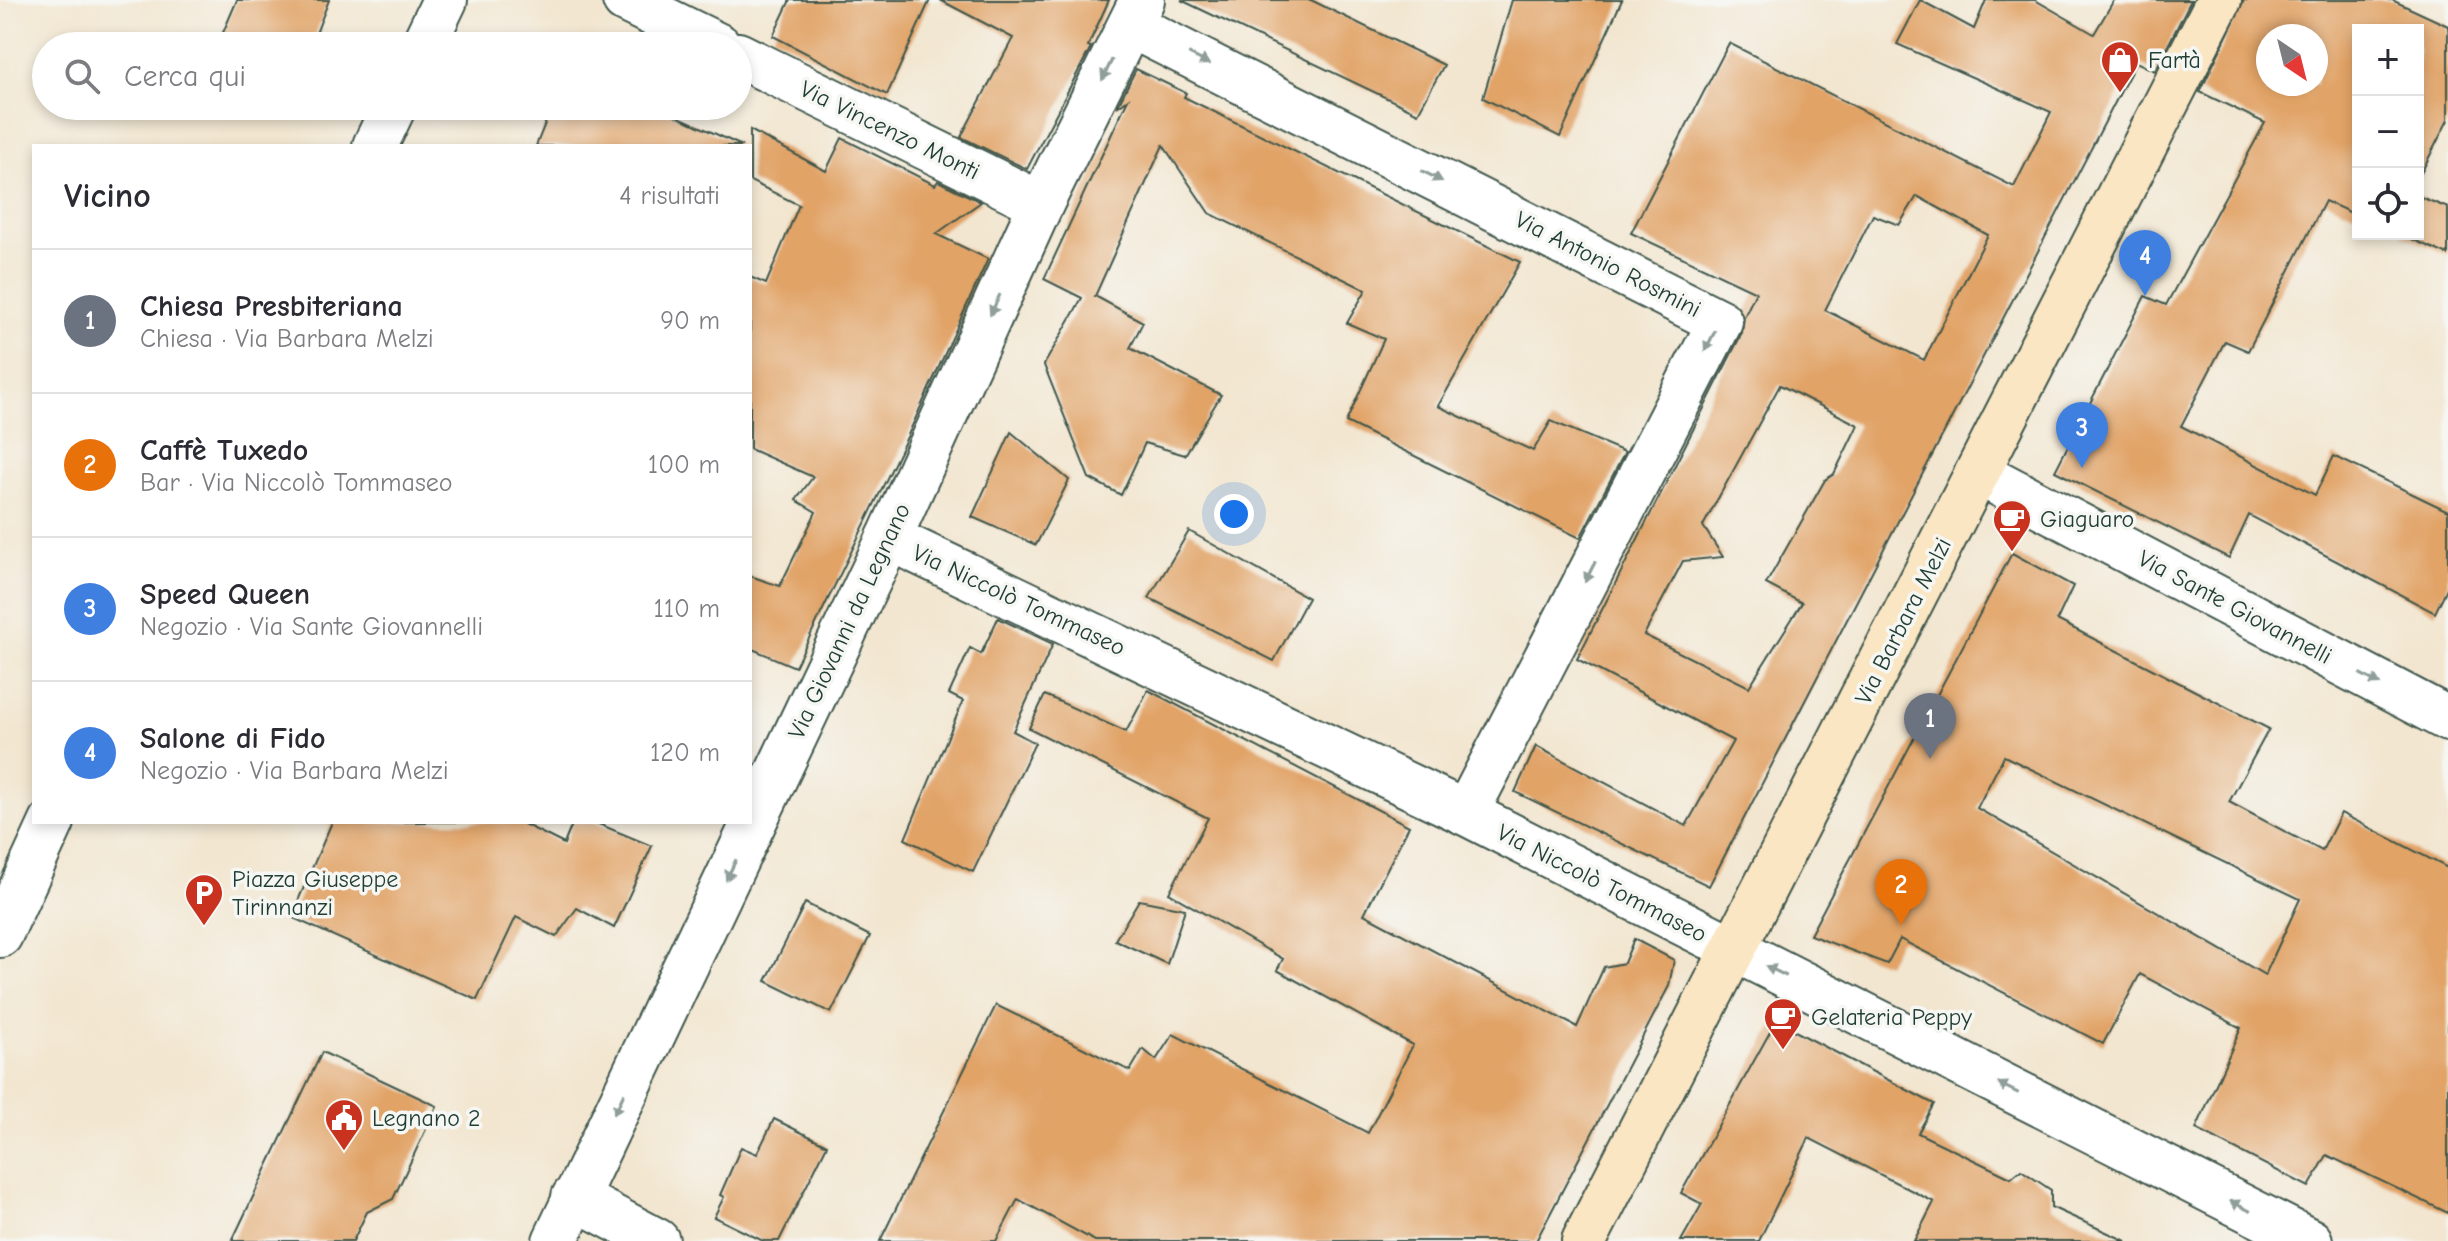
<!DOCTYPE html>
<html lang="it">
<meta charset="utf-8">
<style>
body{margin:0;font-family:"Comic Neue",sans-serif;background:#f2f2f3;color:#2b2b33}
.controls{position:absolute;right:24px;top:24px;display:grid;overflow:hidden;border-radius:0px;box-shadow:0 4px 12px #0003}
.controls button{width:72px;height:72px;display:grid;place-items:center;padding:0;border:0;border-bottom:2px solid #e1e1e2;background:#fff;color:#2b2b33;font:40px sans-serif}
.compass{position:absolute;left:2256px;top:24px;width:72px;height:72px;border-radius:50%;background:#fff;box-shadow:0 4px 12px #0003;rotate:145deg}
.you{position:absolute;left:1234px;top:514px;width:28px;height:28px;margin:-20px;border:6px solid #fff;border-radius:50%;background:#1a73e8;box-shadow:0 0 0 12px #1a73e833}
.badge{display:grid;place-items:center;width:52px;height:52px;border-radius:50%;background:#c8321e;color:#fff;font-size:26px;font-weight:700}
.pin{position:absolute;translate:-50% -66px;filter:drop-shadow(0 2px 4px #0008)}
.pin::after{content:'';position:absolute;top:42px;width:28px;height:24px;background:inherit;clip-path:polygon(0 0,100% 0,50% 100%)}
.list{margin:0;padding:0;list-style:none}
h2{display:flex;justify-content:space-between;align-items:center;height:104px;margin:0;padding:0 32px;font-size:34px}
h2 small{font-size:26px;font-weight:400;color:#7c7c81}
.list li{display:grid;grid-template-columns:52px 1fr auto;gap:24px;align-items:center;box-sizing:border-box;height:144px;padding:0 32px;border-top:2px solid #e1e1e2}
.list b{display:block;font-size:30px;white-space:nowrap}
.list p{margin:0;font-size:26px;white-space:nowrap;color:#7c7c81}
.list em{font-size:26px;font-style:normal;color:#7c7c81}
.icon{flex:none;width:44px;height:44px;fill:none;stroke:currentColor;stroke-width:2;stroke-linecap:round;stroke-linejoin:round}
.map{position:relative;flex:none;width:2448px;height:1241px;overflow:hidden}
.search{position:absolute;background:#fff;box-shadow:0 4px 12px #0003;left:32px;top:32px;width:720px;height:88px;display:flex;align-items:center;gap:20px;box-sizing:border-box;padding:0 28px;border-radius:44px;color:#7c7c81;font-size:30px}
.panel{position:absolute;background:#fff;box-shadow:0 4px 12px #0003;left:32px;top:144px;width:720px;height:680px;border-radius:0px}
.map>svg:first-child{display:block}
</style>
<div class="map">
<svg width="2448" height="1241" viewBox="0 0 2448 1241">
<rect width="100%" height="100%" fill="#f6f6f2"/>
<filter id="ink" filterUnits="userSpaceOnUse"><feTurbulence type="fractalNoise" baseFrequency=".0125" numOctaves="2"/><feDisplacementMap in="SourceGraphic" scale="16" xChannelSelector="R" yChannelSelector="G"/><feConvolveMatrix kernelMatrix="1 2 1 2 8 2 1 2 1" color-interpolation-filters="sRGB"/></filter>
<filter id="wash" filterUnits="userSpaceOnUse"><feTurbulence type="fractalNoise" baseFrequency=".006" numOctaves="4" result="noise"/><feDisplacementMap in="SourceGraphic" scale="32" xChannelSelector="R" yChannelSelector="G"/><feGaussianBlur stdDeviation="1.8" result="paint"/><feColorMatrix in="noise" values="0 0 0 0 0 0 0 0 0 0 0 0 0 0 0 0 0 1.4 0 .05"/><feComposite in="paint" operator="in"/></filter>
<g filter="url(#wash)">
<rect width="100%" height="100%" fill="#f2e6d0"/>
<g id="blocks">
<g fill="#e1a366" fill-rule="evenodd">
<polygon points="237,0 329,0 311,46 246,46 222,35"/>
<polygon points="790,0 930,0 887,95 773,36"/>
<polygon points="940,0 1109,0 1088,46 1091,47 1027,169 961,137 1013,38"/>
<polygon points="1181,0 1311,0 1444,65 1418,113"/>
<polygon points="1512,0 1622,0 1560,137 1483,98"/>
<path d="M1920,0L1974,29L1986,0H2035L2094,34L2114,0H2191L2155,71L2136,62L1709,886L1515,792L1536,746L1686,826L1733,741L1577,659L1742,333L1744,317L1756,292L1631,233L1729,43L2014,187L2051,112L1897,44ZM1917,196L1988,235L1924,360L1825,310L1873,215L1899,225ZM1780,385L1858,425L1834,474L1825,480L1766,584L1802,603L1749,687L1644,635L1683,561L1723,557L1703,526Z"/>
<path d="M2244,0H2392L2448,26V120L2418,179V30H2358V216L2325,201L2248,351L2225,341L2181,426L2315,495L2334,456L2448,511V586L2435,613L2249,515L2229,558L2055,471L2145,296L2166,305L2265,123L2200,92ZM2268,36H2316V84H2268Z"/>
<polygon points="1136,69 1186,93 1184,97 1520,262 1438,406 1533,451 1551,421 1625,452 1580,538 1346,422 1384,339 1347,323 1366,290 1209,213 1163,145 1095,296 1143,322 1130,348 1221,395 1185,455 1145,443 1121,495 1089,478 1044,365 1082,298 1044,279 1128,99 1117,107"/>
<polygon points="552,106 655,106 742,146 536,146"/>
<polygon points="750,130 826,171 842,138 935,185 938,181 981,202 936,234 988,259 908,435 795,667 750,648 750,576 780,586 816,512 796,500 813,477 750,449 750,277 766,284 799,205 750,181"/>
<polygon points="2418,196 2448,208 2448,255 2400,234 2418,234"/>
<polygon points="1011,432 1069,480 1036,545 972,517"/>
<polygon points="1189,531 1308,598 1274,661 1149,598"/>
<path d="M2012,553L2073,586L2057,620L2269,729L2229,802L2322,851L2341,813L2448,868V1213L2327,1155L2309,1187L2196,1129L2241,1028L2140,974L2103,1044L1900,939L1887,964L1810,935ZM2004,756L2300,899L2265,975L1977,808Z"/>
<polygon points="998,618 1053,644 1013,731 1035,743 973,872 905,839 963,701 949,694 970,648 981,654"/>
<polygon points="1148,690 1409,826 1364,914 1577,1027 1604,967 1624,963 1634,939 1674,960 1669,986 1536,1241 1095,1241 1018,1199 996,1241 880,1241 996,1005 1130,1071 1143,1049 1156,1060 1173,1034 1368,1133 1413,1045 1277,970 1283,959 1169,893 1208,818 1029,728 1045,695 1126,732"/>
<polygon points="332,822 520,822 564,844 573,822 594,822 652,846 614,928 577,908 556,937 516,917 477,1000 291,917"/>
<polygon points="1139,900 1185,909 1167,964 1115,940"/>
<polygon points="805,903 870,936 831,1013 766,981"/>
<polygon points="1776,1021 1934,1104 1918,1133 2011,1178 2021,1170 2051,1190 2051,1207 2126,1241 1914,1241 1934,1202 1809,1138 1759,1241 1681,1241 1702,1204 1681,1193"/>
<polygon points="322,1052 437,1106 393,1199 367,1212 353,1241 232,1241"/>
<polygon points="774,1119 827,1145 779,1241 763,1241 714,1217 724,1197 720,1195 741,1147 757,1154"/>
</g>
</g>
</g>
<g filter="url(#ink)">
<use href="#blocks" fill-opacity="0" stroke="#3f564b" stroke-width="2"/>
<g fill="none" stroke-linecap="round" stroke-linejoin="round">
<defs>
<g id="street">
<polyline points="625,0 719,46"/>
<polyline points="1130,25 1720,322 1466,813"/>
<polyline points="423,46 445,0"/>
<polyline points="738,55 1041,204"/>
<polyline points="375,146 394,106"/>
<polyline points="1979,473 2448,719"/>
<polyline points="889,538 1466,813 2310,1241"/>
<polyline points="0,935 52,822"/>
<polyline points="574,1197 657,1241"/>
<polyline points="555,1241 889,538 1041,204 1142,0"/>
</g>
<polyline id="secondary" points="1584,1241 2219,0"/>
</defs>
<use href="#street" stroke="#3f564b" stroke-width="48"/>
<use href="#secondary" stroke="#3f564b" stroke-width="48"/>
<use href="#street" stroke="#fff" stroke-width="44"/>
<use href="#secondary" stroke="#fbe6c4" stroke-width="44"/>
</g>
<defs><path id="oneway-solid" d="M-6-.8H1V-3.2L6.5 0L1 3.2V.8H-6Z" transform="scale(2)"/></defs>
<g fill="#8f9e9a">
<use href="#oneway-solid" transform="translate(1199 59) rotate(27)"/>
<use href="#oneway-solid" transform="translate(1107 70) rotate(116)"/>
<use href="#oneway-solid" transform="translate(1432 176) rotate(27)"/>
<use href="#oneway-solid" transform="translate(995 305) rotate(115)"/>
<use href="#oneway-solid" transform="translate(1710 341) rotate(117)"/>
<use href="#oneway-solid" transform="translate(1590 572) rotate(117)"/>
<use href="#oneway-solid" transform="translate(2370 679) rotate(28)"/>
<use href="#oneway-solid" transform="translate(731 870) rotate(116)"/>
<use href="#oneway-solid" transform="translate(1776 971) rotate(-154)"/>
<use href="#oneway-solid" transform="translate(2008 1088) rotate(-153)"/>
<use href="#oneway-solid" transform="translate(619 1104) rotate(116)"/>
<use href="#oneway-solid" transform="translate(2240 1206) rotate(-153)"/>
</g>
</g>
<defs>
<symbol id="shop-pin" viewBox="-11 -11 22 30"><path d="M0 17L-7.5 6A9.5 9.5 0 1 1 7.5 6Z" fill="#c8321e" stroke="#f6f6f2"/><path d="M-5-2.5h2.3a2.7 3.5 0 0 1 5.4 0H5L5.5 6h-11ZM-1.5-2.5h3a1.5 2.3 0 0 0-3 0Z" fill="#fff"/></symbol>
<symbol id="cafe-pin" viewBox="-11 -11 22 30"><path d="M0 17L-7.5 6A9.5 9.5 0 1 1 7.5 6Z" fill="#c8321e" stroke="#f6f6f2"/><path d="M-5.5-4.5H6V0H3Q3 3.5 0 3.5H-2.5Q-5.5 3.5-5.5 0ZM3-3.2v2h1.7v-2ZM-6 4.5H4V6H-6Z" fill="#fff"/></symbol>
<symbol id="parking-pin" viewBox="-11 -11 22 30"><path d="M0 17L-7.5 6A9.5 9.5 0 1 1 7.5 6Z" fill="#c8321e" stroke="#f6f6f2"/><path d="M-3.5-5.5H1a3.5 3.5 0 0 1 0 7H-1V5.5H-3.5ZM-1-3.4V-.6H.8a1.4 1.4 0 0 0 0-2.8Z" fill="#fff"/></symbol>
<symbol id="civic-pin" viewBox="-11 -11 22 30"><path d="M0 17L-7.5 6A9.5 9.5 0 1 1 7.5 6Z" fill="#c8321e" stroke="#f6f6f2"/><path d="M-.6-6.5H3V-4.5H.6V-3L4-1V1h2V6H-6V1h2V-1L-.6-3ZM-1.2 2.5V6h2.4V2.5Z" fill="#fff"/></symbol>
</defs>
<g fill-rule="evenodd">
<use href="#shop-pin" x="2098" y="38" width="44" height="60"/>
<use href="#cafe-pin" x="1990" y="497" width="44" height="60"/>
<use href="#parking-pin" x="182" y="871" width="44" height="60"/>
<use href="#cafe-pin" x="1761" y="995" width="44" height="60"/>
<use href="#civic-pin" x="322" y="1096" width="44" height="60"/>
</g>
<g text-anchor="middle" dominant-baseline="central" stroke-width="7" stroke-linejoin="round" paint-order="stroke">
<g font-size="24" fill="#1f3d34" stroke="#f6f6f2" text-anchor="start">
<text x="2148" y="60">Fartà</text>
<text x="2040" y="519">Giaguaro</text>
<text x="232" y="879">Piazza Giuseppe<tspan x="232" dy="28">Tirinnanzi</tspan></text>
<text x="1811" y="1017">Gelateria Peppy</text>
<text x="372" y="1118">Legnano 2</text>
</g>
<g font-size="24" fill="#1f3d34" stroke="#f6f6f2">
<text transform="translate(890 130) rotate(26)">Via Vincenzo Monti</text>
<text transform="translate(1608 264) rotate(27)">Via Antonio Rosmini</text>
<text transform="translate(1019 600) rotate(25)">Via Niccolò Tommaseo</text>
<text transform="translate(2235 607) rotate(28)">Via Sante Giovannelli</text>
<text transform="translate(849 621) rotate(-65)">Via Giovanni da Legnano</text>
<text transform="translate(1903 621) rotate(-63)">Via Barbara Melzi</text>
<text transform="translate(1602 883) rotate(27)">Via Niccolò Tommaseo</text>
</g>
</g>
</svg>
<div class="controls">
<button>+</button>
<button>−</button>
<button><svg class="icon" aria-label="locate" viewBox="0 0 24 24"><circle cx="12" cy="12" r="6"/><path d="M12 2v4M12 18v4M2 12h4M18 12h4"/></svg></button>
</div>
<svg class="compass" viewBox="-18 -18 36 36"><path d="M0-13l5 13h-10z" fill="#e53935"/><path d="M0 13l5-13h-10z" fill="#7c7c81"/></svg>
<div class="you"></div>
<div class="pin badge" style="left:1930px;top:759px;background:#6b7280">1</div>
<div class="pin badge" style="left:1901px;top:925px;background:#e8710a">2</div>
<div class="pin badge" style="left:2082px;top:468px;background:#3f7fe0">3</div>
<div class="pin badge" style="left:2145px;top:296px;background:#3f7fe0">4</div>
<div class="search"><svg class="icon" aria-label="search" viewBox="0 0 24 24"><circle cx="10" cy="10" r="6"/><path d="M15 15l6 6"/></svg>Cerca qui</div>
<section class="panel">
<h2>Vicino<small>4 risultati</small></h2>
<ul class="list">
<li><span class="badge" style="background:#6b7280">1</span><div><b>Chiesa Presbiteriana</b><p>Chiesa · Via Barbara Melzi</p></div><em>90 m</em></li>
<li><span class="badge" style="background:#e8710a">2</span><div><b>Caffè Tuxedo</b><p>Bar · Via Niccolò Tommaseo</p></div><em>100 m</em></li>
<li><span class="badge" style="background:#3f7fe0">3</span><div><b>Speed Queen</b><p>Negozio · Via Sante Giovannelli</p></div><em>110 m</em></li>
<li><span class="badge" style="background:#3f7fe0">4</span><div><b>Salone di Fido</b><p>Negozio · Via Barbara Melzi</p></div><em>120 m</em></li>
</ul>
</section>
</div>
